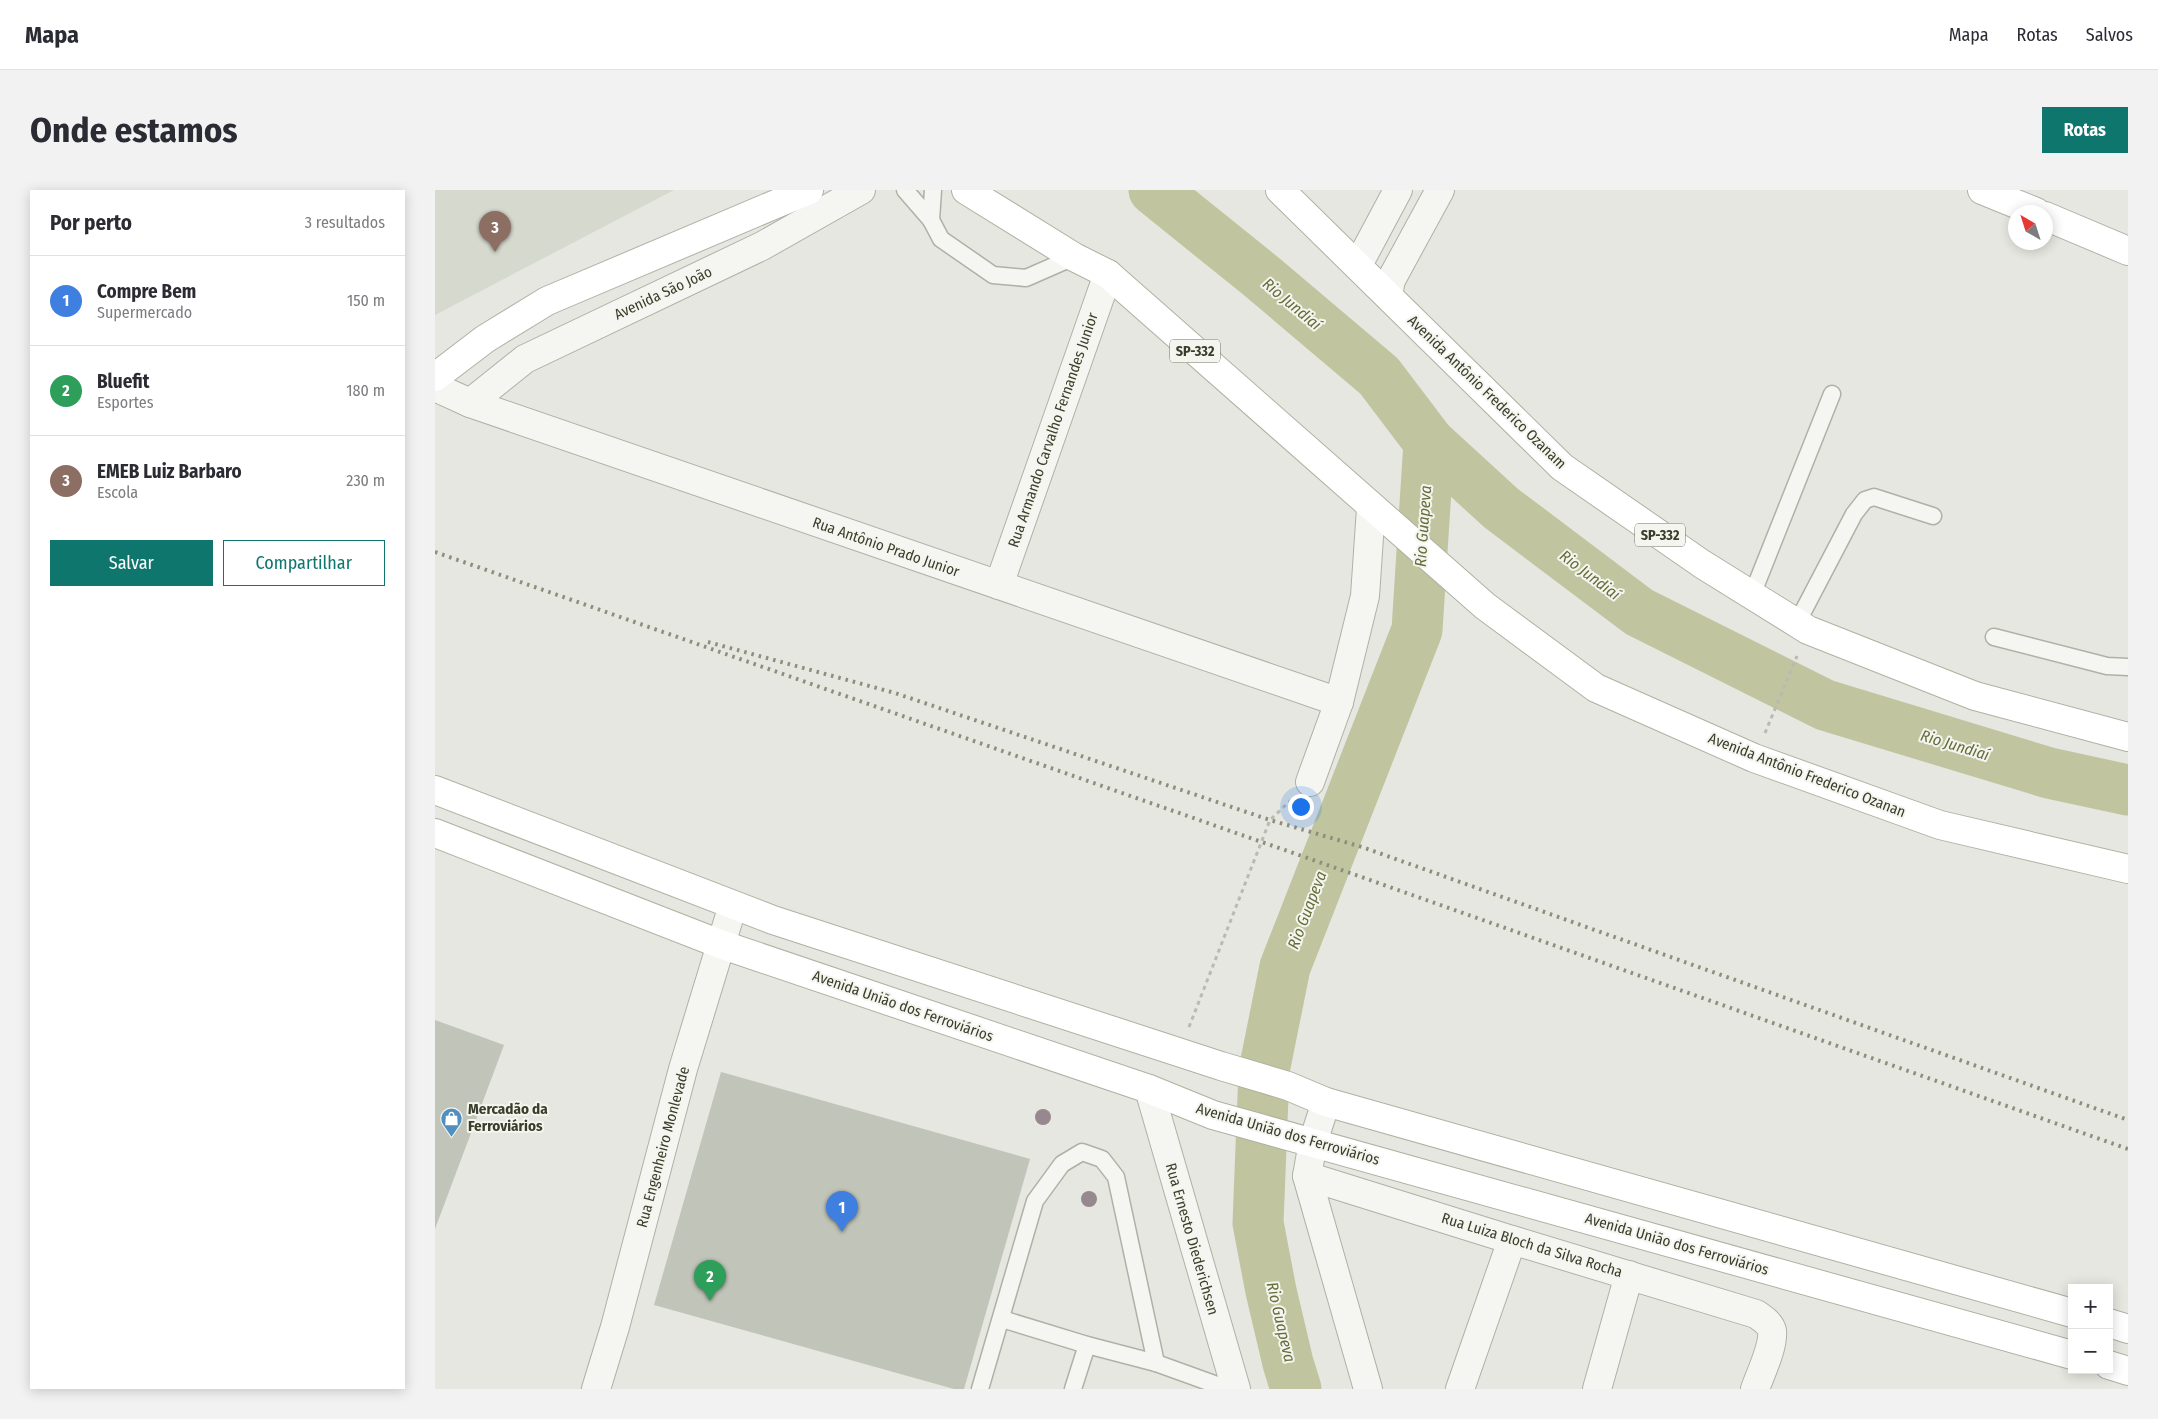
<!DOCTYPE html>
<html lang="pt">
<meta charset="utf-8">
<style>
body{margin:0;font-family:"Fira Sans Condensed",sans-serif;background:#f2f2f3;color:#2b2b33}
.controls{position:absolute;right:15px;bottom:15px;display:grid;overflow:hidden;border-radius:0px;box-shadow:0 2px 12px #0003}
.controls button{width:45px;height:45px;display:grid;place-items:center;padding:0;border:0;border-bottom:1px solid #e1e1e2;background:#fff;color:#2b2b33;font:25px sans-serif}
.compass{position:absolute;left:1573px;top:15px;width:45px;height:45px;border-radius:50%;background:#fff;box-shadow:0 2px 12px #0003;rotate:321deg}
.you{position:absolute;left:865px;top:616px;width:18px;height:18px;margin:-12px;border:4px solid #fff;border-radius:50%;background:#1a73e8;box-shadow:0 0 0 8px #1a73e833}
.badge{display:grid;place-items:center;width:32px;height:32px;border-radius:50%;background:#0f766e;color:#fff;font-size:16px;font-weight:700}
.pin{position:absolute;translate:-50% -41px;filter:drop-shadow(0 1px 2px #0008)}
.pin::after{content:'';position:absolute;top:26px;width:18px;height:15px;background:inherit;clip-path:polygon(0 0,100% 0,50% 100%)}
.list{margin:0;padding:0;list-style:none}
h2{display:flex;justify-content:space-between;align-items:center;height:65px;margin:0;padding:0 20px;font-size:21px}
h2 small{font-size:16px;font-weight:400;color:#7c7c81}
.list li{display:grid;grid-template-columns:32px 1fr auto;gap:15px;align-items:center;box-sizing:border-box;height:90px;padding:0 20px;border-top:1px solid #e1e1e2}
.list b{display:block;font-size:19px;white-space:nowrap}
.list p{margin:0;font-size:16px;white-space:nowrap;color:#7c7c81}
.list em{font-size:16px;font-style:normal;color:#7c7c81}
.actions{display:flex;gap:10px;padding:15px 20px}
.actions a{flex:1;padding:11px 0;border:1px solid #0f766e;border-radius:0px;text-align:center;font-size:18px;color:#0f766e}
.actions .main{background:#0f766e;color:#fff}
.map{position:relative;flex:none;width:1693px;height:1199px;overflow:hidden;border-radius:0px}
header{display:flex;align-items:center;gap:30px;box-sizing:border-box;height:70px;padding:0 25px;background:#fff;border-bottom:1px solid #e1e1e2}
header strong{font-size:24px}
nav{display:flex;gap:28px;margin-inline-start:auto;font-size:18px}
.intro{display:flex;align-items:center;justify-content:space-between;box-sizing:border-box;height:120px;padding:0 30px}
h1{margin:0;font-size:35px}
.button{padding:12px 22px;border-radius:0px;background:#0f766e;color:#fff;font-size:18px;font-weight:700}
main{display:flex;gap:30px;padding:0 30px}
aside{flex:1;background:#fff;border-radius:0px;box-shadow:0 2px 12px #0003}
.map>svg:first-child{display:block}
</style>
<header>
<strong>Mapa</strong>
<nav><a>Mapa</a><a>Rotas</a><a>Salvos</a></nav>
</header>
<div class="intro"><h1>Onde estamos</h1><a class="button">Rotas</a></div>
<main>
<aside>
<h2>Por perto<small>3 resultados</small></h2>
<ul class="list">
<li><span class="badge" style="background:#3f7fe0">1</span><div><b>Compre Bem</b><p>Supermercado</p></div><em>150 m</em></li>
<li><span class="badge" style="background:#2e9e5b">2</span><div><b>Bluefit</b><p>Esportes</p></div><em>180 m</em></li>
<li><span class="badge" style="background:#8d6e63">3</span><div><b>EMEB Luiz Barbaro</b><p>Escola</p></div><em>230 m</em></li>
</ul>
<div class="actions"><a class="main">Salvar</a><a>Compartilhar</a></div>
</aside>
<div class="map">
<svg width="1693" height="1199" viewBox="0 0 1693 1199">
<rect width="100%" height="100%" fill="#e6e7e0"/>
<polygon fill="#d6d9ce" points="0,0 239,0 0,125"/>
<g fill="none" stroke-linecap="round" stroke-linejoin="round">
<g stroke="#c0c49f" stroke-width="51">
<polyline points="719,0 827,87 944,186 994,252 1066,318 1204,422 1390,515 1614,583 1693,600"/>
<polyline points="861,1199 853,1173 836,1101 823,1033 829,881 850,777 982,440 994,252"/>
</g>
</g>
<g fill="#c1c4b8">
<polygon points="0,830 69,855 0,1039"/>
<polygon points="286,882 595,969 529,1199 519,1199 219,1115"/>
</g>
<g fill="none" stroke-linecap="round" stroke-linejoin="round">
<defs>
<g id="service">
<polyline points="470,0 496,30"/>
<polyline points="498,0 496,30 506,49 558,85 591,88 639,67"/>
<polyline points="1317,405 1397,204"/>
<polyline points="1362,433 1419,324 1430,310 1439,307 1498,326"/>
<polyline points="1559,447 1672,476 1693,477"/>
<polyline points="567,1129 652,1155 721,1173 793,1199"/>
<polyline points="545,1199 600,1011 627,974 647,962 667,969 681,987 721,1173"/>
<polyline points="638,1199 652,1155"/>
</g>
<g id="minor">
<polyline points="0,197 35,213 904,512"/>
<polyline points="35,213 90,169 327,56 426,0"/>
<polyline points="564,395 673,84"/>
<polyline points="875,592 904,512 930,406 936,318"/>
<polyline points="714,899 801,1199"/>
<polyline points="891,912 878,952 872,986 933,1199"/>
<path d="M872,986L1077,1050L1321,1124C1327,1128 1336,1134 1337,1141C1339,1156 1325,1185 1320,1199"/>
<polyline points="1025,1199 1077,1050"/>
<polyline points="1162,1199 1194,1085"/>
</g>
<g id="tertiary">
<polyline points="923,75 963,0"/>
<polyline points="953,105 956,90 1005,0"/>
<polyline points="161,1199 180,1137 248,879 298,715"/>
</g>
<g id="secondary">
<polyline points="1547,0 1601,22"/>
<polyline points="1610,26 1693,61"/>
<polyline points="0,187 50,149 112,111 374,0"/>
</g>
<g id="primary">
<polyline points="531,0 639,67 673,84 1050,416 1161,498 1319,568 1505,635 1693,679"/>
<polyline points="845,0 1127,277 1267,374 1373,440 1540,506 1693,547"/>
<polyline points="358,6 360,0"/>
<polyline points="0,600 338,730 786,876 853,896 891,912 1637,1123"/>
<polyline points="0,643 285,754 714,899 778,925 1637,1165"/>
<polyline points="1674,1133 1693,1139"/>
<polyline points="1674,1175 1693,1181"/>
</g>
</defs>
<use href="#service" stroke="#afb1a6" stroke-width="19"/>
<use href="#minor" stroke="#afb1a6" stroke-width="30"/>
<use href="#tertiary" stroke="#afb1a6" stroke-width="30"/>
<use href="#secondary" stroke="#afb1a6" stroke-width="30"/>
<use href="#primary" stroke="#aeb2a1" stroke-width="30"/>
<g stroke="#b9bbb2" stroke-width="3" stroke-dasharray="4 4" stroke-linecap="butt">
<polyline points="1330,543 1362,466"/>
<polyline points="754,837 835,630 856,610"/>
</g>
<use href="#service" stroke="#f5f6f2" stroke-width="16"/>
<use href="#minor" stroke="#f5f6f2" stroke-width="28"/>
<use href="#tertiary" stroke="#f5f6f2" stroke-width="28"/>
<use href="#secondary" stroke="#fff" stroke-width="28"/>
<use href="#primary" stroke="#fff" stroke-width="28"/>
<g stroke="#8b8f7b" stroke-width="4" stroke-dasharray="2.5 5" stroke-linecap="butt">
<polyline points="0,362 918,684 1693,959"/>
<polyline points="273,452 460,503 835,630 927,657 1693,930"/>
</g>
</g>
<g fill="#97878e">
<circle cx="608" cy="927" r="8"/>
<circle cx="654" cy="1009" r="8"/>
</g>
<defs>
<symbol id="shop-pin" viewBox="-11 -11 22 30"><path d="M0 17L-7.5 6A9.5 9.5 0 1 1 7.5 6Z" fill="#528fc0" stroke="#f4f5ef"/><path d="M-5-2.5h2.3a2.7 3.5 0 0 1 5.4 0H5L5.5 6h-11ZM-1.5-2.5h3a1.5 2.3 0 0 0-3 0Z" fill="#fff"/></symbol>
</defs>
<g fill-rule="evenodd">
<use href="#shop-pin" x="4" y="916" width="25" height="34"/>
</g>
<g text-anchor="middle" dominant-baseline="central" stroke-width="4" stroke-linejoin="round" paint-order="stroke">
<g fill="#f4f5ef" stroke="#717465" stroke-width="1">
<rect x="735" y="149.5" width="50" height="23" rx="4"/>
<rect x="1200" y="333.5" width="50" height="23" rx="4"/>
</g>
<g font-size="14" font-weight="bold" fill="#393d2a">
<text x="760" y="161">SP-332</text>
<text x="1225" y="345">SP-332</text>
</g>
<g font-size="15" fill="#393d2a" stroke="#f4f5ef">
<text transform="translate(228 103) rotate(-25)">Avenida São João</text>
<text transform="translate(1052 202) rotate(44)">Avenida Antônio Frederico Ozanam</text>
<text transform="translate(618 240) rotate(-71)">Rua Armando Carvalho Fernandes Junior</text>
<text transform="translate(451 357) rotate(19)">Rua Antônio Prado Junior</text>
<text transform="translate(1372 585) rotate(21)">Avenida Antônio Frederico Ozanan</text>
<text transform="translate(468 816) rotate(19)">Avenida União dos Ferroviários</text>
<text transform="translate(853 944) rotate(16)">Avenida União dos Ferroviários</text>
<text transform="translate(228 957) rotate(-75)">Rua Engenheiro Monlevade</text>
<text transform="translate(757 1049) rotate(74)">Rua Ernesto Diederichsen</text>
<text transform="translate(1242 1054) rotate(16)">Avenida União dos Ferroviários</text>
<text transform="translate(1097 1055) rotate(17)">Rua Luiza Bloch da Silva Rocha</text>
</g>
<g font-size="15" font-weight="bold" fill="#393d2a" stroke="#f4f5ef" text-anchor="start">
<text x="33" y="919">Mercadão da<tspan x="33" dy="17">Ferroviários</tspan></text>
</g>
<g font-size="16" font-style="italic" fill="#656d39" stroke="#f4f5ef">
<text transform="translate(857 114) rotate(40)">Rio Jundiaí</text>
<text transform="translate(988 336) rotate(-86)">Rio Guapeva</text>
<text transform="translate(1155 385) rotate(37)">Rio Jundiaí</text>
<text transform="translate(1520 555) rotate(17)">Rio Jundiaí</text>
<text transform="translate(872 720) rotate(-69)">Rio Guapeva</text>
<text transform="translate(846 1132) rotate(77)">Rio Guapeva</text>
</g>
</g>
</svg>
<div class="controls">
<button>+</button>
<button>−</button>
</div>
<svg class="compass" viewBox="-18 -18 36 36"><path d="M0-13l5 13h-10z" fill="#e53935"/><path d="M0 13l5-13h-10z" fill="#7c7c81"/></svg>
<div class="you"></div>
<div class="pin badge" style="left:407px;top:1042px;background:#3f7fe0">1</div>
<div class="pin badge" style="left:275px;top:1111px;background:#2e9e5b">2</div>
<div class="pin badge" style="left:60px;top:62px;background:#8d6e63">3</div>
</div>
</main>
